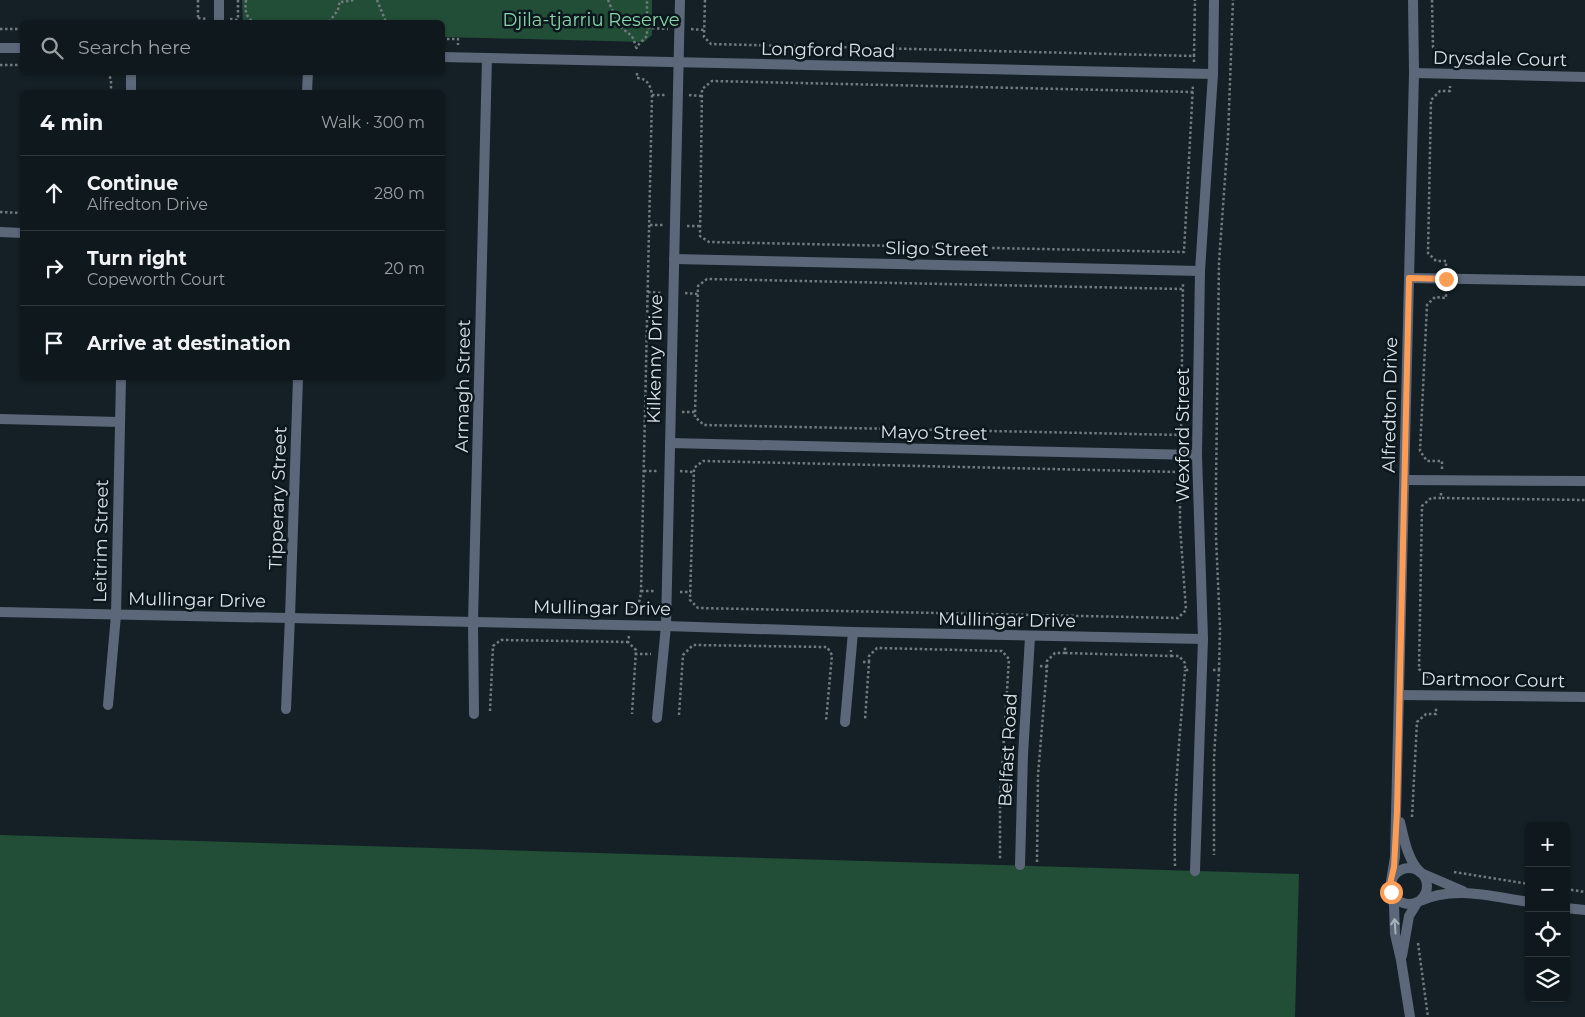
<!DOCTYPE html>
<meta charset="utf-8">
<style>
body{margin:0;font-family:Montserrat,sans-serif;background:#1d2529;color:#f1f3f6}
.controls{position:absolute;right:15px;bottom:15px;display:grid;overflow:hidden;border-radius:8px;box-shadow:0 1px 4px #0004}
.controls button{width:45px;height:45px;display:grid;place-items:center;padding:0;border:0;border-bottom:1px solid #2f373b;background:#0f181c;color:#f1f3f6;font:25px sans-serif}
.stop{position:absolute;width:15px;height:15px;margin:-11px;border:4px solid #fd9d55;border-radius:50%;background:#fff}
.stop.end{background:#fd9d55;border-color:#fff;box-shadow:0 1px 5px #0008}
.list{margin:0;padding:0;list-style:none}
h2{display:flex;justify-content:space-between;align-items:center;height:65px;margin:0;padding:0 20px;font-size:21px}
h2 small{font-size:16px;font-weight:400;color:#9ba0a3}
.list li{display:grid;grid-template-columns:32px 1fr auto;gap:15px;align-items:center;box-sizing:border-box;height:75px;padding:0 20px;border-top:1px solid #2f373b}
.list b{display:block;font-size:19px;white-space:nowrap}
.list p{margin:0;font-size:16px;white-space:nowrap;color:#9ba0a3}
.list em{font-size:16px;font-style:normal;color:#9ba0a3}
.icon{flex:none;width:28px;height:28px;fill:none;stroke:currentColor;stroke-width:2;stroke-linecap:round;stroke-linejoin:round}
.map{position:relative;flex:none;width:1585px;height:1017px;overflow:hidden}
.search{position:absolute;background:#0f181c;box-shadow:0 1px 4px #0004;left:20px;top:20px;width:425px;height:55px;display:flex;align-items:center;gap:12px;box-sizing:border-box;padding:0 18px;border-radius:8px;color:#9ba0a3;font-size:19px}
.panel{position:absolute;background:#0f181c;box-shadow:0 1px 4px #0004;left:20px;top:90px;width:425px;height:290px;border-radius:8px}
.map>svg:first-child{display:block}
</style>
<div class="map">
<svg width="1585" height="1017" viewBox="0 0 1585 1017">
<rect width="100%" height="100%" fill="#142025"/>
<g fill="#224d36">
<polygon points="242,0 652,0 652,35 644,42 443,37 442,22 243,22"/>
<polygon points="0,835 1299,874 1295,1017 0,1017"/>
</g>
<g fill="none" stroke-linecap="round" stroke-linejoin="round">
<g stroke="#717b7f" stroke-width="2.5" stroke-dasharray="2.5 2.5" stroke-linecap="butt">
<polyline points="198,0 198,22"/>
<polyline points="238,0 238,22"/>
<path d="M246,0C245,10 245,17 254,22"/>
<polyline points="377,0 386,22"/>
<polyline points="608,0 619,26 632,36 636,46"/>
<polyline points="705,0 704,37 711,44 1194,56 1195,0"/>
<polyline points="1432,0 1433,47 1441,55 1451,55 1451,63"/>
<polyline points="341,2 355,0"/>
<polyline points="198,18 207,19"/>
<polyline points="230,19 238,20"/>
<polyline points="329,22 338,10 340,0"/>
<polyline points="647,28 668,29"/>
<polyline points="0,29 22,29"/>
<polyline points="691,29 704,30"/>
<polyline points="442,39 458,39 458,45"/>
<polyline points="637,49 636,47 647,36 647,0"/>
<polyline points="1194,62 1194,56"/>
<polyline points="0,65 22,65"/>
<polyline points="107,72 111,79 111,92"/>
<polyline points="1193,92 712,81 702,89 700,236 709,242 1184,252 1193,85"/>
<polyline points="652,95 666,95"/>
<polyline points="689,95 702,96"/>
<polyline points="0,212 22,213"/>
<polyline points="650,225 664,225"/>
<polyline points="687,226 701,226"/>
<polyline points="1446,266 1446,261 1436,261 1428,253 1431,100 1440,91 1450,91 1450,86"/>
<polyline points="1182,289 707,279 698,286 695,417 704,425 1181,435 1183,283"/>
<polyline points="648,292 662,293"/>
<polyline points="685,293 698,294"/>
<polyline points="645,412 659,412"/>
<polyline points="682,412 695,412"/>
<polyline points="1181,444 1181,435"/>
<polyline points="1442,469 1442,461 1427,461 1420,451 1427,305 1435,297 1446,298 1446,291"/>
<polyline points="644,471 657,471"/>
<polyline points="680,471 694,472"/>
<polyline points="1180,472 703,461 694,468 690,600 698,608 1178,618 1186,610 1180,526 1180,467"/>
<polyline points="1442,498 1585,500"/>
<polyline points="641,591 654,591"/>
<polyline points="680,592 691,592"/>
<path d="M631,613L632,607L639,603L641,593L652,95C651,86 647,78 637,78V72"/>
<polyline points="629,636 628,642 636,650 632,714"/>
<polyline points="1065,653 1171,656 1171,650"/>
<polyline points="635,654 651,654"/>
<polyline points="1171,656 1179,656 1185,663 1185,670 1190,670"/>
<polyline points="863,662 869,662 865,720"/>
<polyline points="869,662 869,656 877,648 1002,651 1009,659 1000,801 1000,860"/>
<polyline points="1047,667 1047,661 1055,653 1065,653 1065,647"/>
<polyline points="1213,670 1219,670 1214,759 1214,855"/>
<polyline points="1219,670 1220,628 1216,537 1216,484 1219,262 1228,137 1233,0"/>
<polyline points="1436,684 1437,678 1427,677 1419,669 1422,506 1431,498 1441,498 1441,492"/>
<polyline points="490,711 493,646 501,640 628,642"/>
<polyline points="679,715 683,655 693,645 827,647 832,655 826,721"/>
<polyline points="1412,817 1417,722 1426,714 1436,714 1436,707"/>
<polyline points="1037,862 1038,775 1047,667 1040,666"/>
<path d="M1175,866C1173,800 1180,735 1185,670"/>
<polyline points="1454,872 1529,884"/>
<polyline points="1566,889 1585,892"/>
<polyline points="1418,943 1428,1017"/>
</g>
<g stroke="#5c6779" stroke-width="10">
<polyline points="219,0 219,22"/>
<polyline points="0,48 22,48"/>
<polyline points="442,57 1213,74"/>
<polyline points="1414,73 1585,77"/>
<polyline points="131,92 131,72"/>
<polyline points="307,92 308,72"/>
<polyline points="0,232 22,233"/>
<polyline points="674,259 1200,271"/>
<polyline points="1409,278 1585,281"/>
<polyline points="0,419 120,422"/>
<polyline points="670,443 1197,455"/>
<polyline points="1405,480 1585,481"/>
<polyline points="0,612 666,626 853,632 1203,639"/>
<polyline points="1400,695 1585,697"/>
<polyline points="108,705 116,615 121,378"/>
<polyline points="286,709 290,617 298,378"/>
<polyline points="474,714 473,622 487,58"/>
<polyline points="845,722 853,632"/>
<polyline points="1020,865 1023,755 1030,637"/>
<polyline points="1195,871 1203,639 1197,455 1200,271 1213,74 1214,0"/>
<polyline points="1391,893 1394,905 1395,934 1401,960 1410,1017"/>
<polyline points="1402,956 1409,916 1417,903"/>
</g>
<g stroke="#5c6779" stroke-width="10">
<polyline points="657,718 666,626 680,0"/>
<path d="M1400,822C1404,838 1407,858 1419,871"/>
<circle cx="1409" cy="886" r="18"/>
<polyline points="1421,873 1463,891"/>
<polyline points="1391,881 1395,857 1414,73 1413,0"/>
<path d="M1420,901C1455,885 1493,897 1529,902"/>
<polyline points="1566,908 1585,910"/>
</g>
</g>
<defs><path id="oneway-shaft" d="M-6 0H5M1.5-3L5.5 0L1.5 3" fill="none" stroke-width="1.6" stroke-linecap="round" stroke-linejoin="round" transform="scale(1.25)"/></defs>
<use stroke="#a8b1ba" href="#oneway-shaft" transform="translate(1395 926) rotate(-94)"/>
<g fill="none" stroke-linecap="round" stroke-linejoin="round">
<polyline stroke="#fd9d55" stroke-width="6" points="1391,892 1390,884 1394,867 1397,811 1409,278 1446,279"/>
</g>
<g text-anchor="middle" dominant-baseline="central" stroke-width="5" stroke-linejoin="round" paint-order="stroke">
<g font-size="18" fill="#89d5a9" stroke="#0b171c">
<text x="591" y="20">Djila-tjarriu Reserve</text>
</g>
<g font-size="18" fill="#dbe2e6" stroke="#0b171c">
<text transform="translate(828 50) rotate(1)">Longford Road</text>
<text transform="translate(1500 59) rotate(1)">Drysdale Court</text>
<text transform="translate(937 249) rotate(1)">Sligo Street</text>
<text transform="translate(655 359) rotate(-89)">Kilkenny Drive</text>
<text transform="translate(463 386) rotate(-89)">Armagh Street</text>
<text transform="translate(1390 405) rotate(-89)">Alfredton Drive</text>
<text transform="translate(934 433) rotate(1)">Mayo Street</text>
<text transform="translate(1183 435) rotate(-90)">Wexford Street</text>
<text transform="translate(278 498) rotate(-88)">Tipperary Street</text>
<text transform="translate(101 541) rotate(-89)">Leitrim Street</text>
<text transform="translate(197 600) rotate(1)">Mullingar Drive</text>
<text transform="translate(602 608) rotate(1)">Mullingar Drive</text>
<text transform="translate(1007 620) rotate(1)">Mullingar Drive</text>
<text transform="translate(1493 680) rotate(1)">Dartmoor Court</text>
<text transform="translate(1008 750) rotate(-87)">Belfast Road</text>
</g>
</g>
</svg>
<div class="controls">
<button>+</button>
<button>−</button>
<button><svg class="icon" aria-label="locate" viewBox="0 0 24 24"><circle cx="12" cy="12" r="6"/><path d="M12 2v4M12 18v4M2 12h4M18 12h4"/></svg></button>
<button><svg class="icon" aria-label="layers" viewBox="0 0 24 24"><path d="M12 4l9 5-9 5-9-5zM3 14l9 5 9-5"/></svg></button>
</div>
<div class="stop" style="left:1391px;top:892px"></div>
<div class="stop end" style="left:1446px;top:279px"></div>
<div class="search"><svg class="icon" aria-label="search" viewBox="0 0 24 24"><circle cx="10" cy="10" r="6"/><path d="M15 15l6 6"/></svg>Search here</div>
<section class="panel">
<h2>4 min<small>Walk · 300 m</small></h2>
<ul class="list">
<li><svg class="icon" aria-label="ahead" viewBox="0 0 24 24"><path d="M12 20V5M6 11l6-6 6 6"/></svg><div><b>Continue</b><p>Alfredton Drive</p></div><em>280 m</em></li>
<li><svg class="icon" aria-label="right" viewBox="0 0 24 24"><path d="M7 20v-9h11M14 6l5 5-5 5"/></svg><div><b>Turn right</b><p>Copeworth Court</p></div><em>20 m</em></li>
<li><svg class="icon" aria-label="arrive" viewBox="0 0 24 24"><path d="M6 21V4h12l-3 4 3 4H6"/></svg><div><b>Arrive at destination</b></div></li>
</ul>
</section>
</div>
